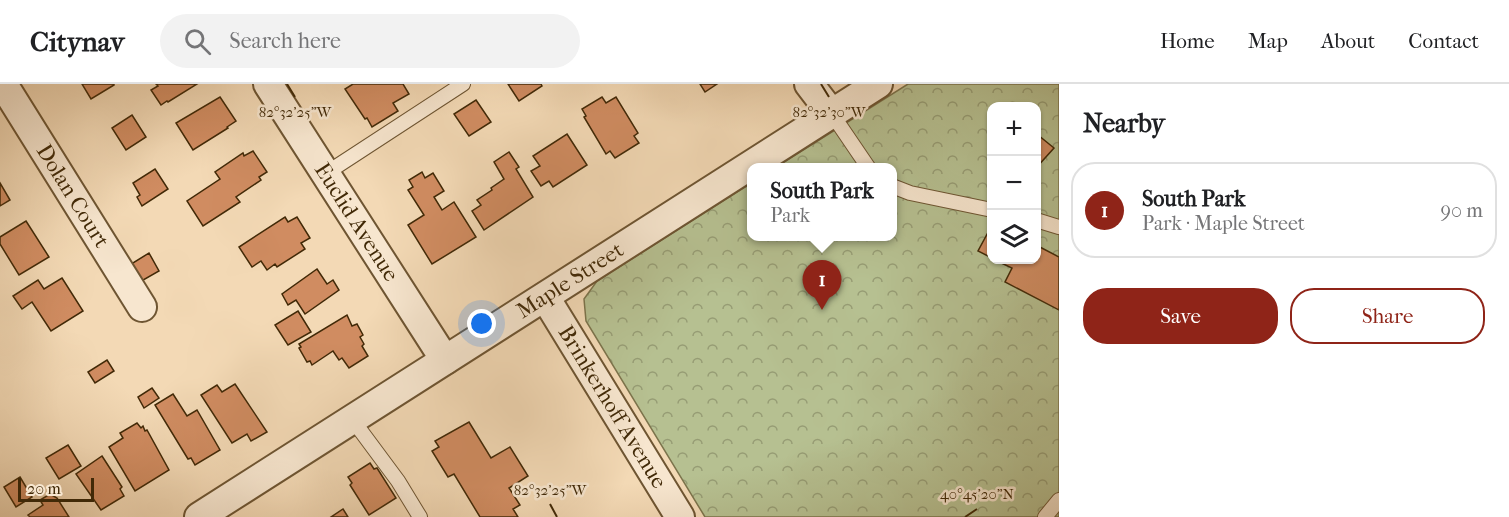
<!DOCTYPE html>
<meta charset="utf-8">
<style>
body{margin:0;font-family:"IM FELL French Canon",serif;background:#f2f2f2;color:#202124}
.controls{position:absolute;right:18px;top:18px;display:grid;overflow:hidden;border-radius:12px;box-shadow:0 2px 4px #0004}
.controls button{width:54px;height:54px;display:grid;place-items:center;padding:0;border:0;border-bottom:2px solid #e0e0e0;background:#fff;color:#202124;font:30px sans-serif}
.scale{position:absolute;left:18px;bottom:15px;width:76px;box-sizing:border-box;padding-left:6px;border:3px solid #412907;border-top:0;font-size:16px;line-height:21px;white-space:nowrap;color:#412907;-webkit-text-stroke:4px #f7e6cf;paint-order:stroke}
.you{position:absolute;left:482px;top:240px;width:21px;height:21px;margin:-15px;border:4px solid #fff;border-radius:50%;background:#1a73e8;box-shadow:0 0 0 9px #1a73e833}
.badge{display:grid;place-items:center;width:39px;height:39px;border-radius:50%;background:#8f2418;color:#fff;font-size:20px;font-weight:700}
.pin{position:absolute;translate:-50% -50px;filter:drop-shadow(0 2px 3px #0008)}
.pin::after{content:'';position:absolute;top:32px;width:21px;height:18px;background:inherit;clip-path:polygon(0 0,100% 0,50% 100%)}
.popup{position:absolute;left:747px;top:79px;width:150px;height:78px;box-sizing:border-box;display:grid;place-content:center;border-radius:12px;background:#fff;filter:drop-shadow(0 2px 4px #0005);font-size:20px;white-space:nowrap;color:#757577}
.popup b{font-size:22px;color:#202124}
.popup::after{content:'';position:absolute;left:50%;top:100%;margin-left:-12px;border:12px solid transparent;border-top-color:#fff}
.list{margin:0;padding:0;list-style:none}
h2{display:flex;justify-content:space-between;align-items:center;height:78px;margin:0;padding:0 24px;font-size:26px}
h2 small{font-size:20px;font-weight:400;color:#757577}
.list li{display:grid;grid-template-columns:39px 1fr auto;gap:18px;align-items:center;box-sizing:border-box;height:96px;margin:0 12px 12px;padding:0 12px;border:2px solid #e0e0e0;border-radius:24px}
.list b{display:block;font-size:22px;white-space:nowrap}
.list p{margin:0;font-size:20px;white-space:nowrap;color:#757577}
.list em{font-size:20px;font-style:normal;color:#757577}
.actions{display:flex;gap:12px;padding:18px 24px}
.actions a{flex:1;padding:14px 0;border:2px solid #8f2418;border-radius:24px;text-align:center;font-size:21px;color:#8f2418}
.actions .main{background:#8f2418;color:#fff}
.icon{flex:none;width:33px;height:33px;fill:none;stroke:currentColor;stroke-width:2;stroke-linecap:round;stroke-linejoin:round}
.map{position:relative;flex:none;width:1059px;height:433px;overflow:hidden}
header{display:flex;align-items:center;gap:36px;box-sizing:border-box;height:84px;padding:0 30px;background:#fff;border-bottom:2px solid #e0e0e0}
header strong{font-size:28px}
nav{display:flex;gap:33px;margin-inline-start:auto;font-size:21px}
.search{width:420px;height:54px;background:#f2f2f2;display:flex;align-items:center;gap:15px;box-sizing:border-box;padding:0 21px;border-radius:33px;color:#757577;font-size:22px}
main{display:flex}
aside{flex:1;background:#fff}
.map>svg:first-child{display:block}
</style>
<header>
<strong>Citynav</strong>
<div class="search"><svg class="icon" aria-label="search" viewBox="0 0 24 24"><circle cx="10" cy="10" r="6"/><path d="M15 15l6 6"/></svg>Search here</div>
<nav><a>Home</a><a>Map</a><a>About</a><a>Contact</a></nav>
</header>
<main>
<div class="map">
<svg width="1059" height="433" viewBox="0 0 1059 433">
<defs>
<pattern id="park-crowns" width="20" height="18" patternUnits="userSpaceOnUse" patternTransform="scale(1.5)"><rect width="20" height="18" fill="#b6c091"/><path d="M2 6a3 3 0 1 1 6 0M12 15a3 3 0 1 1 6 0" fill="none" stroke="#969c74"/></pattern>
</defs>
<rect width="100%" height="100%" fill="#f3d9b5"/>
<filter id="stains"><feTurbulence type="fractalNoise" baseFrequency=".00333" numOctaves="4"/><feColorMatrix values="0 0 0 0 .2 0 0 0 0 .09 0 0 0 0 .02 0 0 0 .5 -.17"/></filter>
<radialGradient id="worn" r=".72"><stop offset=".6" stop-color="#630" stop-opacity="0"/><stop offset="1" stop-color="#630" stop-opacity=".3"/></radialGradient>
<path fill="url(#park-crowns)" stroke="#7c744c" stroke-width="1.5" fill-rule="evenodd" d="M908,0H1059V433H705L586,237L584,215L597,197L751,99L752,152H892V83H776ZM992,22H1036V176H992Z"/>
<g fill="#d08c61" stroke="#412907" stroke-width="1.5">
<polygon points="82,0 114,0 114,1 91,15"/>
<polygon points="156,0 197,0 168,18 167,17 161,21 151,6 158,2"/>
<polygon points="353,0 403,0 409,10 393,19 398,27 372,43 367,34 365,35 345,5"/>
<polygon points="508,0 541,0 542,2 519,17"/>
<polygon points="700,0 717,0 705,8"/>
<polygon points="220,13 236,37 227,43 228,44 193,66 176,39"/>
<polygon points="602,13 606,19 616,13 638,49 634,52 639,59 615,74 610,67 606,70 584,33 586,32 582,25"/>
<polygon points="476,16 491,38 469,52 454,30"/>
<polygon points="132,31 146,53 126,66 112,44"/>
<polygon points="567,50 587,81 553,103 549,97 541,102 531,87 540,82 533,72"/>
<polygon points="1038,51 1054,64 1036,84 1036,53"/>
<polygon points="253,67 267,88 259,93 261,96 236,113 240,118 203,142 187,117 220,95 215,88 243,69 244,72"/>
<polygon points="509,68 519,83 516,85 533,113 484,146 472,127 481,121 477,116 492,106 491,104 504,95 494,78"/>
<polygon points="155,85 168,105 142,122 137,113 140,111 133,99"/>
<polygon points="422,88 425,94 433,89 444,107 434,113 442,126 454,118 476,153 432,180 408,141 424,131 408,106 413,103 409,96"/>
<polygon points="0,99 10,116 0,122"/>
<polygon points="285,133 288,138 297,133 310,154 301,159 305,165 277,183 275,180 267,186 261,177 252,183 239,163"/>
<polygon points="26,137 49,173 19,191 0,160 0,153"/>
<polygon points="992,141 992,174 978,167"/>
<polygon points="1036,161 1059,173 1059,226 1005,198 1012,184 995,176 1036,176"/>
<polygon points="149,169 159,187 138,199 128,182"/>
<polygon points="317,185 327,200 333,196 339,206 305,230 296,216 288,221 282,210"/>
<polygon points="62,194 83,227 51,247 32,218 22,225 13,212 38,196 44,205"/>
<polygon points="298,227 311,248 288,261 275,241"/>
<polygon points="347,231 352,242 357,240 363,251 360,253 364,260 362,262 368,272 349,284 342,274 339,276 333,267 312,281 310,277 307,278 299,264 301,263 299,260"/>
<polygon points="107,276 114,287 95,299 88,288"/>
<polygon points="235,300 267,348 251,357 247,350 232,359 201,311 217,301 222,308"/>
<polygon points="152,304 159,314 144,324 138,313"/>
<polygon points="173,310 187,332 197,326 220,366 195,381 191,374 188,375 155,321"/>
<polygon points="469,338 491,374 510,363 528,392 509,404 520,421 513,425 518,433 480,433 454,390 448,393 432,367 439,363 435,357"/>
<polygon points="137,339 141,344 143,342 145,347 147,346 169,386 135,407 109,363 123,354 120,349"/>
<polygon points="68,361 81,382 59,395 46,374"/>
<polygon points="102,372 122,403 120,405 124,412 101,426 76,390"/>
<polygon points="370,379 374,385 377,384 396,414 369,431 350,401 352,399 348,393"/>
<polygon points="20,393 32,413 16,423 4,403"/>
<polygon points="50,410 57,414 69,433 30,433 28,431 43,421 40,416"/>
<polygon points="343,425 348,433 331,433"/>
</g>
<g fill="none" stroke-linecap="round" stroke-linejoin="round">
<defs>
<g id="service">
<polyline points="832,30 868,83"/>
<polyline points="325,90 463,0"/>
<polyline points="892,102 910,109 992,126"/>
<polyline points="1036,136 1059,143"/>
<polyline points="352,335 398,397 420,433"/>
<polyline points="1045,433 1059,416"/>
</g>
<g id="minor">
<path id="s1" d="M3,0L142,223"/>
<path id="s2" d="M268,0L445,276"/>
<polyline points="809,0 832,30"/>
<path id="s3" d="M545,213L680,433"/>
<path id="s4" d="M199,433L878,0"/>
</g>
</defs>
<use href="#service" stroke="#6e5532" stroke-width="16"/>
<use href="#minor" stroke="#6e5532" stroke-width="32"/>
<use href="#service" stroke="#f7e6cf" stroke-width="14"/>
<use href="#minor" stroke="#f7e6cf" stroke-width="28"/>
</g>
<path fill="none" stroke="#412907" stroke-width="2" d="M287,0L295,13M821,0L829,13M550,420L557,433M965,433L977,425"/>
<g text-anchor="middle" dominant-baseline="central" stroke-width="5" stroke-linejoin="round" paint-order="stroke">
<g font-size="22" fill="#412907" stroke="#f7e6cf">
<text stroke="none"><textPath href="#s1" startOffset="132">Dolan Court</textPath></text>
<text stroke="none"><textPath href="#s2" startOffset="164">Euclid Avenue</textPath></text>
<text stroke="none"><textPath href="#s4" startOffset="440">Maple Street</textPath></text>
<text stroke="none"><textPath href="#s3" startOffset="129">Brinkerhoff Avenue</textPath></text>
</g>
</g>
<g font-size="15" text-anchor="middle" fill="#412907" stroke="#f7e6cf" stroke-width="5" stroke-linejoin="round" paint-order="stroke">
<text x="295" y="33">82°32'25"W</text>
<text x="829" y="33">82°32'30"W</text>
<text x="550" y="411">82°32'25"W</text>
<text x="977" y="415">40°45'20"N</text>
</g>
<rect width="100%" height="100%" filter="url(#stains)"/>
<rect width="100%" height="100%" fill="url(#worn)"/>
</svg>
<div class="controls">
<button>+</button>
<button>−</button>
<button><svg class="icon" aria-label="layers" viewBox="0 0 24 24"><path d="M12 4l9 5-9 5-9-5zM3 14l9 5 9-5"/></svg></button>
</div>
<div class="scale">20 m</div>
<div class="you"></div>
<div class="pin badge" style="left:822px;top:226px">1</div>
<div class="popup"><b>South Park</b>Park</div>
</div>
<aside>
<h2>Nearby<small></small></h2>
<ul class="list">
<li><span class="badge">1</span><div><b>South Park</b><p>Park · Maple Street</p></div><em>90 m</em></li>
</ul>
<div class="actions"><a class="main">Save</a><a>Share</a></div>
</aside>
</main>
